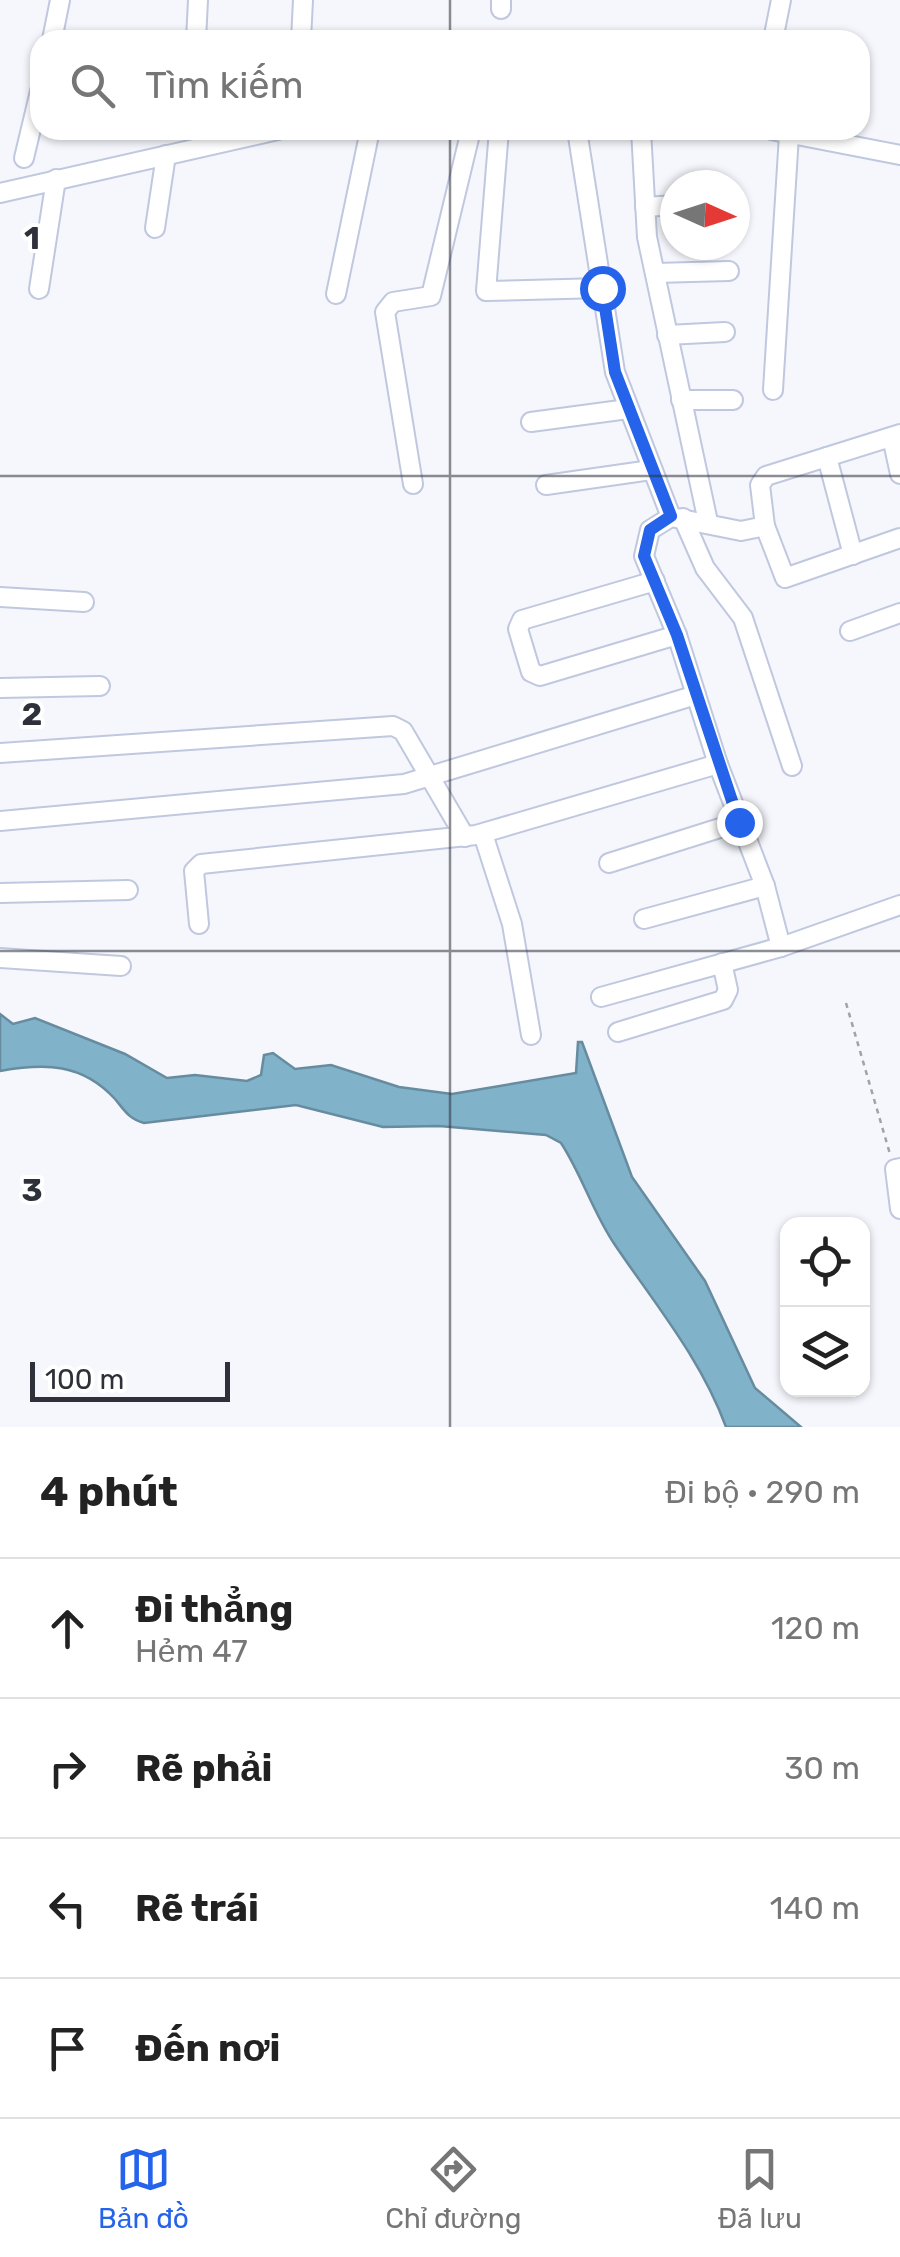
<!DOCTYPE html>
<html lang="vi">
<meta charset="utf-8">
<style>
body{margin:0;font-family:Rubik,sans-serif;background:#f2f2f2;color:#222}
.controls{position:absolute;right:30px;bottom:30px;display:grid;overflow:hidden;border-radius:20px;box-shadow:0 2px 8px #0004}
.controls button{width:90px;height:90px;display:grid;place-items:center;padding:0;border:0;border-bottom:2px solid #e0e0e0;background:#fff;color:#222;font:50px sans-serif}
.compass{position:absolute;left:660px;top:170px;width:90px;height:90px;border-radius:50%;background:#fff;box-shadow:0 2px 8px #0004;rotate:93deg}
.scale{position:absolute;left:30px;bottom:25px;width:200px;box-sizing:border-box;padding-left:10px;border:5px solid #2e313a;border-top:0;font-size:28px;line-height:35px;white-space:nowrap;color:#2e313a;-webkit-text-stroke:8px #fff;paint-order:stroke}
.stop{position:absolute;width:30px;height:30px;margin:-22px;border:8px solid #2563eb;border-radius:50%;background:#fff}
.stop.end{background:#2563eb;border-color:#fff;box-shadow:0 2px 10px #0008}
.list{margin:0;padding:0;list-style:none}
h2{display:flex;justify-content:space-between;align-items:center;height:130px;margin:0;padding:0 40px;font-size:42px}
h2 small{font-size:32px;font-weight:400;color:#767676}
.list li{display:grid;grid-template-columns:65px 1fr auto;gap:30px;align-items:center;box-sizing:border-box;height:140px;padding:0 40px;border-top:2px solid #e0e0e0}
.list b{display:block;font-size:38px;white-space:nowrap}
.list p{margin:0;font-size:32px;white-space:nowrap;color:#767676}
.list em{font-size:32px;font-style:normal;color:#767676}
.icon{flex:none;width:55px;height:55px;fill:none;stroke:currentColor;stroke-width:2;stroke-linecap:round;stroke-linejoin:round}
.map{position:relative;flex:none;width:900px;height:1427px;overflow:hidden}
.search{position:absolute;background:#fff;box-shadow:0 2px 8px #0004;left:30px;right:30px;top:30px;height:110px;display:flex;align-items:center;gap:25px;box-sizing:border-box;padding:0 35px;border-radius:30px;color:#767676;font-size:38px}
.sheet{height:690px;background:#fff}
nav{display:flex;justify-content:space-around;align-items:center;box-sizing:border-box;height:140px;border-top:2px solid #e0e0e0;background:#fff;font-size:28px;color:#767676}
nav a{display:grid;justify-items:center;gap:5px}
nav .on{color:#2563eb}
.map>svg:first-child{display:block}
</style>
<div class="map">
<svg width="900" height="1427" viewBox="0 0 900 1427">
<rect width="100%" height="100%" fill="#f5f7fc"/>
<path fill="#80b2ca" stroke="#678b9f" stroke-width="2.5" d="M0,1014L13,1024L35,1018L125,1054L167,1078L195,1075L247,1081L261,1075L264,1055L273,1053L295,1069L331,1065L399,1087L452,1094L576,1073L578,1042H582L632,1177L705,1281L755,1388L801,1427H726C701,1359 655,1304 615,1245C593,1213 582,1175 561,1143L546,1135L439,1126L383,1127L296,1105L144,1123C129,1119 125,1111 115,1099C82,1063 45,1063 0,1071Z"/>
<g fill="none" stroke-linecap="round" stroke-linejoin="round">
<defs>
<g id="minor">
<polyline points="501,9 501,0"/>
<polyline points="52,40 60,0"/>
<polyline points="196,40 198,0"/>
<polyline points="301,40 303,0"/>
<polyline points="773,40 781,0"/>
<polyline points="499,130 486,291 602,288"/>
<polyline points="577,130 615,372 671,517"/>
<polyline points="641,130 647,237 708,522"/>
<polyline points="771,130 900,155"/>
<polyline points="24,158 40,91"/>
<polyline points="0,193 278,130"/>
<polyline points="645,207 675,205"/>
<polyline points="155,228 166,155"/>
<polyline points="655,273 729,271"/>
<polyline points="39,289 56,179"/>
<polyline points="336,294 370,130"/>
<polyline points="667,335 725,332"/>
<polyline points="773,390 789,135"/>
<polyline points="681,400 733,400"/>
<polyline points="531,422 628,409"/>
<polyline points="892,437 900,474"/>
<polyline points="827,457 853,555"/>
<polyline points="413,484 385,312 393,302 431,296 471,130"/>
<polyline points="546,485 651,470"/>
<polyline points="683,518 705,568 743,618 792,766"/>
<polyline points="765,526 785,578 900,538"/>
<polyline points="655,581 522,620 518,629 531,672 540,676 677,635"/>
<polyline points="0,597 84,602"/>
<polyline points="850,631 900,613"/>
<polyline points="0,688 100,686"/>
<polyline points="0,753 393,726 403,731 465,837"/>
<polyline points="0,821 404,784 696,695"/>
<polyline points="483,834 512,924 531,1035"/>
<polyline points="609,863 739,822"/>
<polyline points="0,893 128,890"/>
<polyline points="644,919 765,886"/>
<polyline points="199,924 194,871 201,864 476,835 718,764"/>
<polyline points="781,947 765,886 718,764 677,635 644,556 650,530 671,517 741,531 765,526 760,485 766,476 900,434"/>
<polyline points="0,958 121,966"/>
<polyline points="601,997 781,947 900,905"/>
<polyline points="618,1032 723,1000 728,990 722,963"/>
<polyline points="900,1168 895,1169 900,1209"/>
</g>
</defs>
<use href="#minor" stroke="#c0c8df" stroke-width="22"/>
<polyline stroke="#a1a3aa" stroke-width="2.5" stroke-dasharray="5 5" stroke-linecap="butt" points="846,1003 890,1154"/>
<use href="#minor" stroke="#fff" stroke-width="18"/>
</g>
<g fill="none" stroke-linecap="round" stroke-linejoin="round">
<polyline stroke="#2563eb" stroke-width="12" points="602,288 615,372 671,516 650,530 644,556 677,635 739,822"/>
</g>
<path fill="none" stroke="#2e313a" stroke-width="2.5" stroke-opacity="0.55" d="M450,0V40M450,130V1427M0,476H900M0,951H900"/>
<g font-size="32" text-anchor="middle" font-weight="bold" fill="#2e313a" stroke="#fff" stroke-width="8" stroke-linejoin="round" paint-order="stroke">
<text x="32" y="249">1</text>
<text x="32" y="725">2</text>
<text x="32" y="1201">3</text>
</g>
</svg>
<div class="controls">
<button><svg class="icon" aria-label="locate" viewBox="0 0 24 24"><circle cx="12" cy="12" r="6"/><path d="M12 2v4M12 18v4M2 12h4M18 12h4"/></svg></button>
<button><svg class="icon" aria-label="layers" viewBox="0 0 24 24"><path d="M12 4l9 5-9 5-9-5zM3 14l9 5 9-5"/></svg></button>
</div>
<svg class="compass" viewBox="-18 -18 36 36"><path d="M0-13l5 13h-10z" fill="#e53935"/><path d="M0 13l5-13h-10z" fill="#767676"/></svg>
<div class="scale">100 m</div>
<div class="stop" style="left:602px;top:288px"></div>
<div class="stop end" style="left:739px;top:822px"></div>
<div class="search"><svg class="icon" aria-label="search" viewBox="0 0 24 24"><circle cx="10" cy="10" r="6"/><path d="M15 15l6 6"/></svg>Tìm kiếm</div>
</div>
<section class="sheet">
<h2>4 phút<small>Đi bộ · 290 m</small></h2>
<ul class="list">
<li><svg class="icon" aria-label="ahead" viewBox="0 0 24 24"><path d="M12 20V5M6 11l6-6 6 6"/></svg><div><b>Đi thẳng</b><p>Hẻm 47</p></div><em>120 m</em></li>
<li><svg class="icon" aria-label="right" viewBox="0 0 24 24"><path d="M7 20v-9h11M14 6l5 5-5 5"/></svg><div><b>Rẽ phải</b></div><em>30 m</em></li>
<li><svg class="icon" aria-label="left" viewBox="0 0 24 24"><path d="M17 20v-9H6M10 6l-5 5 5 5"/></svg><div><b>Rẽ trái</b></div><em>140 m</em></li>
<li><svg class="icon" aria-label="arrive" viewBox="0 0 24 24"><path d="M6 21V4h12l-3 4 3 4H6"/></svg><div><b>Đến nơi</b></div></li>
</ul>
</section>
<nav>
<a class="on"><svg class="icon" aria-label="map" viewBox="0 0 24 24"><path d="M3 6l6-2 6 2 6-2v14l-6 2-6-2-6 2zM9 4v14M15 6v14"/></svg>Bản đồ</a>
<a><svg class="icon" aria-label="directions" viewBox="0 0 24 24"><path d="M12 3l9 9-9 9-9-9zM9 14v-3h6M13 9l2 2-2 2"/></svg>Chỉ đường</a>
<a><svg class="icon" aria-label="saved" viewBox="0 0 24 24"><path d="M7 4h10v16l-5-4-5 4z"/></svg>Đã lưu</a>
</nav>
